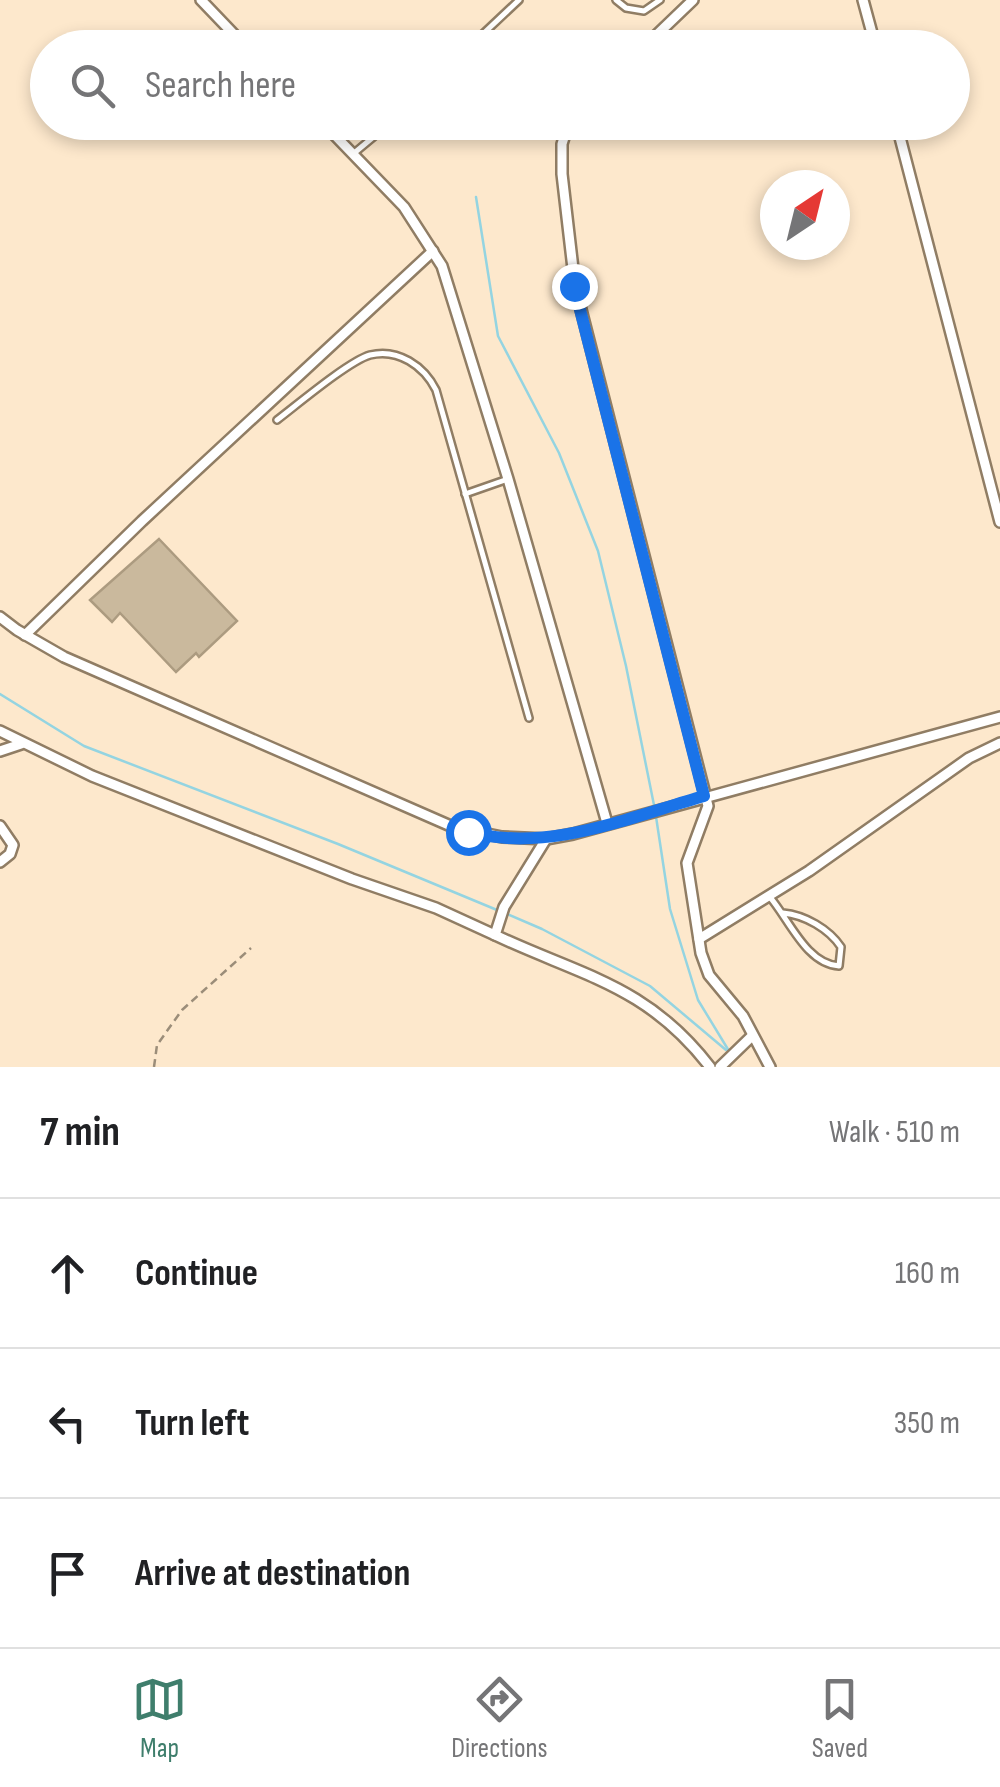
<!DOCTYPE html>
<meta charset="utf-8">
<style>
body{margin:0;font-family:"Sofia Sans Condensed",sans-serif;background:#f6f6f6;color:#202124}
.compass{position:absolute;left:760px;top:170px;width:90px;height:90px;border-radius:50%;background:#fff;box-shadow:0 5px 15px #0003;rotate:35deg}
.stop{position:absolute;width:30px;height:30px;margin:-22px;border:8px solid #1a73e8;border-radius:50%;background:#fff}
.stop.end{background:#1a73e8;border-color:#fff;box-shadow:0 2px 10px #0008}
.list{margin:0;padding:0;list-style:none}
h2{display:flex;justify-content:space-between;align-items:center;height:130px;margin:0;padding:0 40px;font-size:42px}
h2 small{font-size:32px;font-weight:400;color:#757577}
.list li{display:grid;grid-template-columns:65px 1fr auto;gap:30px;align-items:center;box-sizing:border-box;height:150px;padding:0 40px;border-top:2px solid #e0e0e0}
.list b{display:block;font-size:38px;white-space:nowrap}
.list em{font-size:32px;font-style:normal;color:#757577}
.icon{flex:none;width:55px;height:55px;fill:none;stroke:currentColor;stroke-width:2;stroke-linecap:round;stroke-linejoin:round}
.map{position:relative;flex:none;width:1000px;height:1067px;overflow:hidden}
.search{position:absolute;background:#fff;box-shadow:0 5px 15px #0003;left:30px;right:30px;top:30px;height:110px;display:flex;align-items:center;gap:25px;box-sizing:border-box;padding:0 35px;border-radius:55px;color:#757577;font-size:38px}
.sheet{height:580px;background:#fff}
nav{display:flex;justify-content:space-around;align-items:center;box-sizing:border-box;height:140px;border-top:2px solid #e0e0e0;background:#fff;font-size:28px;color:#757577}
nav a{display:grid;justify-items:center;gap:5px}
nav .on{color:#3f7e6c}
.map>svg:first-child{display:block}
</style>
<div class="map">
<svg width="1000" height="1067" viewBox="0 0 1000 1067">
<rect width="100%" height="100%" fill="#fde8cc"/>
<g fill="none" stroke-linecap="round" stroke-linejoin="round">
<g stroke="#94d4e1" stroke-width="2.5">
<polyline points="476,197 498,336 559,453 598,551 626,666 655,810 670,909 698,1000 729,1051"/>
<polyline points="0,694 84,746 338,844 497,910"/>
<polyline points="505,913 542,929 650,986 726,1050"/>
</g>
</g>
<polygon fill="#cab99d" stroke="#ac9b80" stroke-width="2.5" points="159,539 237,621 199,657 196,653 176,672 120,613 112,622 90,600"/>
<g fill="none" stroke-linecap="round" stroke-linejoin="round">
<defs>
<g id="service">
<polyline points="616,0 626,8 644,11 660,0"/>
<polyline points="468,48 519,0"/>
<polyline points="353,154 377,134"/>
<path d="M277,420C298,404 349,361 370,355C398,348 424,366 436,390L529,718"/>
<polyline points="465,494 508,479"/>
<path d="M769,896C789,919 806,964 839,966L841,947C829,929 805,915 783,913"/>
</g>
<g id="minor">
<polyline points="201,0 247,48"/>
<polyline points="863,0 876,48"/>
<polyline points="643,48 693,0"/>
<polyline points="322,122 404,207 442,266 508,479 607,823"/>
<polyline points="569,122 562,144 562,174 575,286 708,806 687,863 701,953 709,975 743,1016 770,1067"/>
<polyline points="896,122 1000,522"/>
<polyline points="0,617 17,630 64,657 453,827 502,837 546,839 573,834 1000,717"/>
<polyline points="25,635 142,521 433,251"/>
<polyline points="0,731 92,776 352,879 436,908 495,935"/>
<polyline points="0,751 21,744"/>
<polyline points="0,826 13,845 10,854 0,862"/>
<path d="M546,839L504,907L495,935C582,976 647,985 710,1067"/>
<polyline points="699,939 809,871 969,758 1000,743"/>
<polyline points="720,1067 752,1036"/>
</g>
</defs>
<use href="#service" stroke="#907d64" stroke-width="10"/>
<use href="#minor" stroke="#907d64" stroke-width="14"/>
<polyline stroke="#9b8d79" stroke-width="2.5" stroke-dasharray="8 5" stroke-linecap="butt" points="154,1067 157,1045 182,1010 251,948"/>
<use href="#service" stroke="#fff" stroke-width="5"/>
<use href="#minor" stroke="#fff" stroke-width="9"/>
</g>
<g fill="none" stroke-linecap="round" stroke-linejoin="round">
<path stroke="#1a73e8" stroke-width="12" d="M468,832C548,853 627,818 704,796L574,286"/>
</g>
</svg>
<svg class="compass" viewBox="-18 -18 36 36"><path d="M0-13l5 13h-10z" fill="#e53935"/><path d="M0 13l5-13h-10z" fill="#757577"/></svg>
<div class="stop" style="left:468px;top:832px"></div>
<div class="stop end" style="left:574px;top:286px"></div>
<div class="search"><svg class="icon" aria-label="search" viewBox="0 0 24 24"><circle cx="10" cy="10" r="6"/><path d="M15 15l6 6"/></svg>Search here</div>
</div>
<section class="sheet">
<h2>7 min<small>Walk · 510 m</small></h2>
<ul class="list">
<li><svg class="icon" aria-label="ahead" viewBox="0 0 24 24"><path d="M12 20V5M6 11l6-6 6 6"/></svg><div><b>Continue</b></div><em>160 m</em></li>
<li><svg class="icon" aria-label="left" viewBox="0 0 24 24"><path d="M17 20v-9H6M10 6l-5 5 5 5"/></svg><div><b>Turn left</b></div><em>350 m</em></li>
<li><svg class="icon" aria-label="arrive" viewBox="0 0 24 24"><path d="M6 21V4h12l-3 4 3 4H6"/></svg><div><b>Arrive at destination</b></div></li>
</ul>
</section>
<nav>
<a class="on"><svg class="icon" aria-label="map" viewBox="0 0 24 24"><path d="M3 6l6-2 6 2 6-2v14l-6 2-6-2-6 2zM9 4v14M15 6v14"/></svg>Map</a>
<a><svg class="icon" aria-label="directions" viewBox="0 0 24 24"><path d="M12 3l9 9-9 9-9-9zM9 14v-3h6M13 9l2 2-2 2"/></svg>Directions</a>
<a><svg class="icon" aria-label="saved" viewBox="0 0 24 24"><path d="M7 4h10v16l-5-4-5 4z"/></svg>Saved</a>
</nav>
